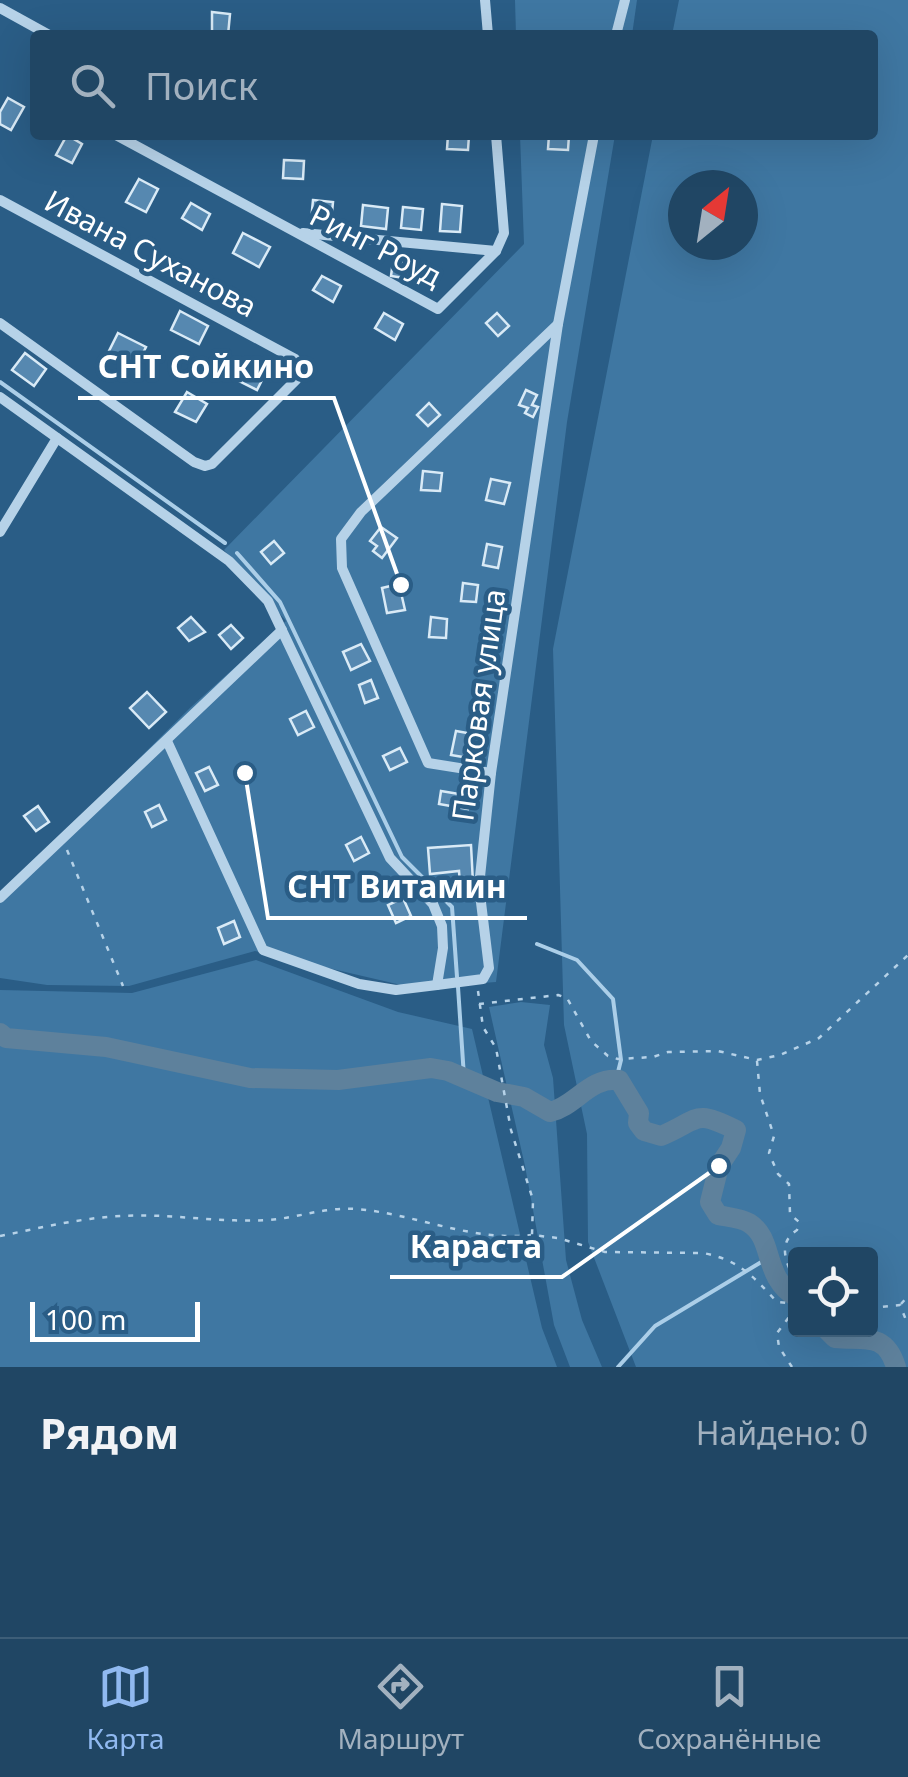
<!DOCTYPE html>
<html lang="ru">
<meta charset="utf-8">
<style>
body{margin:0;font-family:"Noto Sans",sans-serif;background:#284d6a;color:#f1f3f6}
.controls{position:absolute;right:30px;bottom:30px;display:grid;overflow:hidden;border-radius:10px;box-shadow:0 10px 40px #0002}
.controls button{width:90px;height:90px;display:grid;place-items:center;padding:0;border:0;border-bottom:2px solid #3d5e78;background:#204664;color:#f1f3f6;font:50px sans-serif}
.compass{position:absolute;left:668px;top:170px;width:90px;height:90px;border-radius:50%;background:#204664;box-shadow:0 10px 40px #0002;rotate:30deg}
.scale{position:absolute;left:30px;bottom:25px;width:170px;box-sizing:border-box;padding-left:10px;border:5px solid #fff;border-top:0;font-size:28px;line-height:35px;white-space:nowrap;color:#fff;-webkit-text-stroke:8px #2a5d86;paint-order:stroke}
.list{margin:0;padding:0;list-style:none}
h2{display:flex;justify-content:space-between;align-items:center;height:130px;margin:0;padding:0 40px;font-size:42px}
h2 small{font-size:32px;font-weight:400;color:#a2b1bf}
.icon{flex:none;width:55px;height:55px;fill:none;stroke:currentColor;stroke-width:2;stroke-linecap:round;stroke-linejoin:round}
.map{position:relative;flex:none;width:908px;height:1367px;overflow:hidden}
.search{position:absolute;background:#204664;box-shadow:0 10px 40px #0002;left:30px;right:30px;top:30px;height:110px;display:flex;align-items:center;gap:25px;box-sizing:border-box;padding:0 35px;border-radius:10px;color:#a2b1bf;font-size:38px}
.sheet{height:270px;background:#204664}
nav{display:flex;justify-content:space-around;align-items:center;box-sizing:border-box;height:140px;border-top:2px solid #3d5e78;background:#204664;font-size:28px;color:#a2b1bf}
nav a{display:grid;justify-items:center;gap:5px}
nav .on{color:#90b9f0}
.map>svg:first-child{display:block}
</style>
<div class="map">
<svg width="908" height="1367" viewBox="0 0 908 1367">
<rect width="100%" height="100%" fill="#2a5d86"/>
<g fill="#3f77a2" fill-rule="evenodd">
<polygon points="515,0 637,0 632,35 516,35"/>
<path d="M679,0H908V1367H636L588,1242L587,1134L564,1025L553,649L653,135H873V35H672ZM683,185H743V245H683ZM796,1254H870V1330H796Z"/>
<polygon points="520,135 615,135 567,422 496,982 414,988 255,951 129,986 47,985 0,978 0,896 191,707 286,621 224,550 524,244"/>
<polygon points="256,960 398,1012 472,1029 542,1328 557,1367 0,1367 0,990 132,993"/>
<polygon points="521,1002 550,1005 544,1045 553,1078 566,1260 582,1320 602,1367 570,1367 554,1325 525,1166 489,1007"/>
</g>
<g fill="none" stroke-linecap="round" stroke-linejoin="round">
<g stroke="#abcee8" stroke-width="4">
<polyline points="0,382 225,543"/>
<polyline points="237,553 280,602 402,857 452,907 457,977"/>
<polyline points="537,944 577,960 613,999 621,1060 616,1080"/>
<polyline points="458,987 464,1077"/>
<polyline points="618,1367 655,1326 768,1258"/>
</g>
<g stroke="#5e819c" stroke-width="20">
<path d="M0,1033L6,1038L106,1047L250,1078L338,1080L431,1068L448,1071L497,1092L524,1097L550,1112C576,1106 589,1077 619,1080L639,1113L638,1123L644,1131L661,1136C700,1120 692,1108 736,1130L731,1148L719,1166L710,1202L718,1215C727,1217 741,1218 749,1223C775,1239 762,1277 796,1297"/>
<path d="M827,1330L835,1338C863,1341 885,1331 896,1367"/>
</g>
</g>
<g fill="#5688b0" stroke="#d9eaf6" stroke-width="2.5">
<polygon points="212,12 230,14 228,35 212,35"/>
<polygon points="8,98 24,107 11,130 0,124 0,112"/>
<polygon points="67,135 82,144 72,163 56,155"/>
<polygon points="448,135 469,135 468,150 447,149"/>
<polygon points="549,135 569,135 568,150 548,149"/>
<polygon points="284,160 304,161 303,179 283,178"/>
<polygon points="139,179 158,189 146,212 126,202"/>
<polygon points="313,200 333,202 331,223 311,221"/>
<polygon points="191,203 210,214 202,230 182,218"/>
<polygon points="442,204 462,206 460,232 440,231"/>
<polygon points="363,205 388,208 386,229 361,226"/>
<polygon points="403,207 423,209 421,230 401,228"/>
<polygon points="243,233 270,247 259,267 233,253"/>
<polygon points="393,261 419,265 417,280 391,276"/>
<polygon points="322,276 341,286 333,302 313,290"/>
<polygon points="180,311 208,326 199,344 171,330"/>
<polygon points="384,313 403,324 395,340 375,328"/>
<polygon points="497,313 509,326 498,336 486,323"/>
<polygon points="118,333 146,347 137,365 109,351"/>
<polygon points="25,353 46,369 34,386 12,370"/>
<polygon points="238,358 266,372 257,390 229,376"/>
<polygon points="526,390 537,395 532,405 538,407 533,417 525,413 528,408 519,405"/>
<polygon points="187,392 207,404 196,422 175,412"/>
<polygon points="429,403 440,415 428,426 417,415"/>
<polygon points="423,471 442,473 440,491 421,490"/>
<polygon points="491,479 510,483 504,504 486,500"/>
<polygon points="381,527 397,538 382,558 373,551 377,546 370,541"/>
<polygon points="274,541 284,553 271,564 261,552"/>
<polygon points="487,544 502,547 498,568 483,565"/>
<polygon points="463,583 478,585 476,602 461,601"/>
<polygon points="399,584 405,610 387,613 382,588"/>
<polygon points="191,617 205,632 189,641 178,628"/>
<polygon points="431,617 447,619 446,638 429,637"/>
<polygon points="231,625 243,638 231,649 219,635"/>
<polygon points="361,644 370,661 351,670 343,652"/>
<polygon points="371,680 378,698 365,703 359,685"/>
<polygon points="147,692 166,712 149,728 130,708"/>
<polygon points="306,711 314,727 298,735 290,719"/>
<polygon points="456,731 473,734 469,758 451,755"/>
<polygon points="400,748 407,762 390,770 383,756"/>
<polygon points="209,767 218,785 205,791 196,773"/>
<polygon points="441,791 471,796 468,809 439,804"/>
<polygon points="159,805 166,820 152,827 145,812"/>
<polygon points="38,806 49,822 36,831 24,816"/>
<polygon points="361,837 369,853 354,861 346,845"/>
<polygon points="471,845 473,883 460,884 459,871 430,874 428,848"/>
<polygon points="403,898 411,916 396,923 388,905"/>
<polygon points="234,921 240,937 224,944 218,928"/>
</g>
<g fill="none" stroke-linecap="round" stroke-linejoin="round">
<g stroke="#b6d2e8" stroke-width="2.5" stroke-dasharray="5 8" stroke-linecap="butt">
<polyline points="67,850 123,986"/>
<path d="M478,991L483,1027L496,1048L511,1130L533,1200L532,1235L558,1238L605,1252L703,1253C739,1260 753,1276 777,1302L796,1304"/>
<polyline points="479,1004 558,995 567,998 591,1041 608,1056 618,1059 653,1057 668,1052 718,1051 757,1060 780,1055 819,1038 908,955"/>
<path d="M757,1061L760,1094L774,1136L769,1153L778,1174L789,1184L790,1214L799,1222L797,1230C776,1244 787,1264 796,1283"/>
<path d="M0,1236C40,1228 80,1218 121,1216C169,1213 218,1223 267,1220C300,1218 321,1207 357,1209C415,1214 473,1242 531,1235"/>
<polyline points="901,1304 908,1296"/>
<polyline points="870,1308 900,1305 908,1325"/>
<polyline points="792,1367 779,1347 777,1333 796,1308"/>
</g>
<g stroke="#b6d2e8" stroke-width="10">
<polyline points="485,0 488,35"/>
<polyline points="0,8 49,35"/>
<polyline points="616,35 625,0"/>
<polyline points="116,135 438,309 496,251 504,233 496,135"/>
<polyline points="0,200 295,359 302,368 296,380 212,464 205,466 194,462 0,323"/>
<polyline points="303,233 496,251"/>
<polyline points="0,397 229,561 268,601 390,858 433,904 442,926 443,948 437,985 483,979 489,968 479,886 491,773 558,324 594,135"/>
<polyline points="0,532 57,438"/>
<polyline points="167,741 263,950 359,984 396,990 437,985"/>
<polyline points="491,773 428,763 342,568 341,539 361,512 558,324"/>
<polyline points="0,898 282,630"/>
</g>
</g>
<g text-anchor="middle" dominant-baseline="central" stroke-width="9" stroke-linejoin="round" paint-order="stroke">
<g font-size="30" fill="#fff" stroke="#2a5d86">
<text transform="translate(376 245) rotate(27)">Ринг Роуд</text>
<text transform="translate(151 253) rotate(28)">Ивана Суханова</text>
<text transform="translate(478 705) rotate(-82)">Парковая улица</text>
</g>
</g>
<path fill="none" stroke="#fff" stroke-width="4" d="M401 585L334 398H78M245 773L268 918H527M719 1166L562 1277H390"/>
<g fill="#fff" stroke="#2a5d86" stroke-width="4">
<circle cx="401" cy="585" r="10"/>
<circle cx="245" cy="773" r="10"/>
<circle cx="719" cy="1166" r="10"/>
</g>
<g font-size="32" text-anchor="middle" font-weight="bold" fill="#fff" stroke="#2a5d86" stroke-width="9" stroke-linejoin="round" paint-order="stroke">
<text x="206" y="378">СНТ Сойкино</text>
<text x="397" y="898">СНТ Витамин</text>
<text x="476" y="1258">Караста</text>
</g>
</svg>
<div class="controls">
<button><svg class="icon" aria-label="locate" viewBox="0 0 24 24"><circle cx="12" cy="12" r="6"/><path d="M12 2v4M12 18v4M2 12h4M18 12h4"/></svg></button>
</div>
<svg class="compass" viewBox="-18 -18 36 36"><path d="M0-13l5 13h-10z" fill="#e53935"/><path d="M0 13l5-13h-10z" fill="#a2b1bf"/></svg>
<div class="scale">100 m</div>
<div class="search"><svg class="icon" aria-label="search" viewBox="0 0 24 24"><circle cx="10" cy="10" r="6"/><path d="M15 15l6 6"/></svg>Поиск</div>
</div>
<section class="sheet">
<h2>Рядом<small>Найдено: 0</small></h2>
<ul class="list">
</ul>
</section>
<nav>
<a class="on"><svg class="icon" aria-label="map" viewBox="0 0 24 24"><path d="M3 6l6-2 6 2 6-2v14l-6 2-6-2-6 2zM9 4v14M15 6v14"/></svg>Карта</a>
<a><svg class="icon" aria-label="directions" viewBox="0 0 24 24"><path d="M12 3l9 9-9 9-9-9zM9 14v-3h6M13 9l2 2-2 2"/></svg>Маршрут</a>
<a><svg class="icon" aria-label="saved" viewBox="0 0 24 24"><path d="M7 4h10v16l-5-4-5 4z"/></svg>Сохранённые</a>
</nav>
